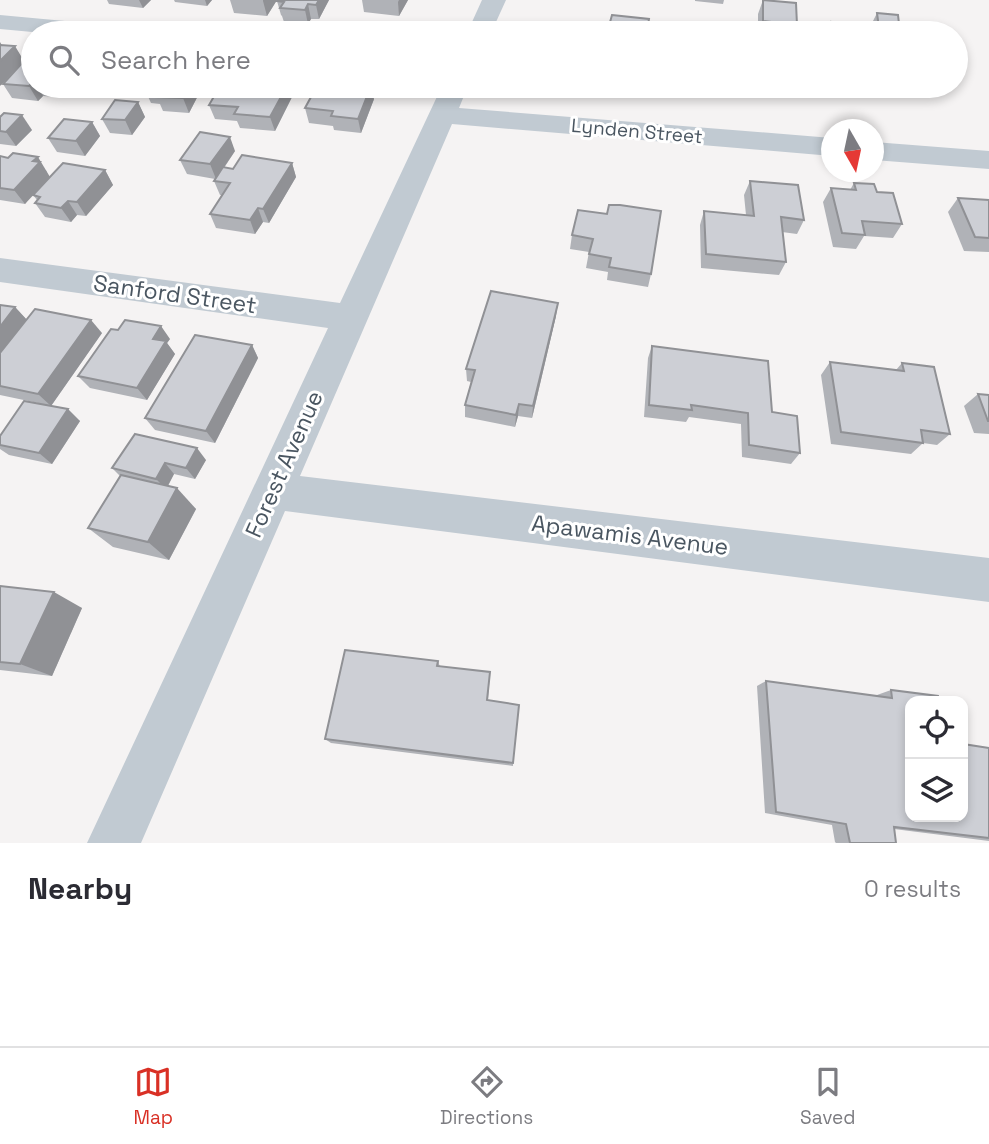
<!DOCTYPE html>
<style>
body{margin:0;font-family:"Space Grotesk",sans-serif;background:#f2f2f3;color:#2b2b33}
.controls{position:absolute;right:21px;bottom:21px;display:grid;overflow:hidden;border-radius:14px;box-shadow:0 4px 10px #0003}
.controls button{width:63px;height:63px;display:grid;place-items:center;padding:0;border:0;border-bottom:2px solid #e1e1e2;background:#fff;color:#2b2b33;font:35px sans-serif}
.compass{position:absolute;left:821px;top:119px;width:63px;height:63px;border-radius:50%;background:#fff;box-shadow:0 4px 10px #0003;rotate:171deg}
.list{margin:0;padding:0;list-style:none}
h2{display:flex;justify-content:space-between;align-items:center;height:91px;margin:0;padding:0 28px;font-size:30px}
h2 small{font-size:23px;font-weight:400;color:#7c7c81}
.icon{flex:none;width:38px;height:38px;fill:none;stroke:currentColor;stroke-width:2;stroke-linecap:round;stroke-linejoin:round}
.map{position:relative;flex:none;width:989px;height:843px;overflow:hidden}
.search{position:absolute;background:#fff;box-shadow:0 4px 10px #0003;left:21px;right:21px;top:21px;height:77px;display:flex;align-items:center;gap:18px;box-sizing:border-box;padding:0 24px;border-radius:38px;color:#7c7c81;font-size:26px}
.sheet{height:203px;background:#fff}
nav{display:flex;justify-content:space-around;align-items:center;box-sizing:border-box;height:98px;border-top:2px solid #e1e1e2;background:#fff;font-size:19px;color:#7c7c81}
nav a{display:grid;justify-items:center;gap:4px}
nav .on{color:#d93025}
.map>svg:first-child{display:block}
</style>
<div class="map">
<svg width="989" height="843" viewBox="0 0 989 843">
<rect width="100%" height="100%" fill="#f5f3f3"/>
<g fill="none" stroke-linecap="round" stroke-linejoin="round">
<g fill="#c1cad2" fill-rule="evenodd">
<polygon points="482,0 506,0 491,33 467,33"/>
<polygon points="0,15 119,26 128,28 131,33 43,33 0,29"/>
<polygon points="442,86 468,86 459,108 832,138 832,156 452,124 300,476 989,558 989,602 285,511 141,843 87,843 328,328 0,282 0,258 340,303"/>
<polygon points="874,142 989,151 989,169 874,160"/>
</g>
</g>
<g fill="#b0b2b7">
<polygon points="107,0 151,0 143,8 109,4"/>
<polygon points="174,0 212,0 207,6 175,2"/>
<polygon points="230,0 277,0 267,16 234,13"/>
<polygon points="278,0 329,0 319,19 311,19 308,24 284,22 282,16 281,15 277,1"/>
<polygon points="362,0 408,0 399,16 364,12"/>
<polygon points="695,0 724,0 723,4 695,1"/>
<polygon points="763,0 797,25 794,33 758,33 758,14"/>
<polygon points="877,13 900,33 826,33 831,22 870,27"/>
<polygon points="3,84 33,86 85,86 75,98 43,96 38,101 12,98"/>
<polygon points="146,86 203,86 189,113 163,111 160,104 151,103 144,88"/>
<polygon points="626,86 667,86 665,93 625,88"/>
<polygon points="294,93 275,131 240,128 237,121 215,119 209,105"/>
<polygon points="374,99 361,133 334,130 333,126 309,123 305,108"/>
<polygon points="138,102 145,117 132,135 110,133 102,119"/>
<polygon points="0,117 32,130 16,146 0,144"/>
<polygon points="92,122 100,136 85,156 57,152 48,138"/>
<polygon points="235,151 224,168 233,169 292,163 296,177 269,223 263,222 255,234 216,228 210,214 222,195 220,195 214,181 215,179 187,174 180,160"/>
<polygon points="0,156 47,171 25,204 0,200"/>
<polygon points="105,170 113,185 86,216 77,215 71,222 45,217 35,203 37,200 33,195"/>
<polygon points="750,181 804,220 797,234 782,232 786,262 779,275 701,268 700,225 704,211 746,215 744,195"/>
<polygon points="854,183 877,192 902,224 893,238 864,236 856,249 833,247 823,202 831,188 850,190"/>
<polygon points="958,198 989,200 989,252 964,251 948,212"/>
<polygon points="578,210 651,274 648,287 607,280 608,272 586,268 589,252 570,249 572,235"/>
<polygon points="0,305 15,307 26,319 102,333 51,406 80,421 52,464 9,455 0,449 0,436 38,403 0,395"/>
<polygon points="556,316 532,418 518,416 515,427 465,417 465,405 471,382 467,381 466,369"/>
<polygon points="170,339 167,343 175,354 147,400 90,388 78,376"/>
<polygon points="252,345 258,358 215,443 155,430 145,418"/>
<polygon points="652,346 772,412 800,453 791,464 742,457 741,424 689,417 686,422 644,417 648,358"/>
<polygon points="830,362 896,370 902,363 950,434 937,445 923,443 911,454 831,444 821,375"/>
<polygon points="978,394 989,395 989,434 974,433 964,406"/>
<polygon points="206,460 195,479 174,474 168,486 196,509 169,560 113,547 88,528 120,476 112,468"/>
<polygon points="0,586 82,608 52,676 0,670"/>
<polygon points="438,661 440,667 490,672 488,700 513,763 513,766 331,743 325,739"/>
<polygon points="766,681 877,696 877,695 891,690 910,817 989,748 989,841 894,829 896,843 836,843 835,842 832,825 765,813 757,686"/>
</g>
<g fill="#909195">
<polygon points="139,0 151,0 143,8"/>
<polygon points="205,0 212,0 207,6"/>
<polygon points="263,0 277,0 267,16 263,1"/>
<polygon points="319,0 329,0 319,19 316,5"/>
<polygon points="399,0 408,0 399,16 398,2"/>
<polygon points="308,4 311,19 308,24 305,10"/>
<polygon points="0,42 7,54 15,46 24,61 0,86"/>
<polygon points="33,82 33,86 37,86 43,96 38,101 29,86"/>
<polygon points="67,86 85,86 75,98"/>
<polygon points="190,86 203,86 189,113 183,98"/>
<polygon points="287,86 292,86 294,93 275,131 270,117"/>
<polygon points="371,86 374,99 361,133 358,119"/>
<polygon points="138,102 145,117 132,135 125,120"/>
<polygon points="22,115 32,130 16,146 6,132"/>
<polygon points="92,122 100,136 85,156 76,141"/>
<polygon points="230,137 235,151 216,179 210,164"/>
<polygon points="38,157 50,177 25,204 14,190 33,161"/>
<polygon points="292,163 296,177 269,223 263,209"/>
<polygon points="105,170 113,185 86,216 77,202"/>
<polygon points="68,201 77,215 71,222 61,208"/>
<polygon points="258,208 263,222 255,234 250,220"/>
<polygon points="558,303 556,316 532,418 533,406"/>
<polygon points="15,307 27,320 0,357 0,327"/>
<polygon points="91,320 102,333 51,406 38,394"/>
<polygon points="161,326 170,339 167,343 175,354 147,400 137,388 153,339"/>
<polygon points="252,345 258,358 215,443 206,431"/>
<polygon points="519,404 518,416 515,427 516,415"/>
<polygon points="68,409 80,421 52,464 39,453"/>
<polygon points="197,448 206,460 195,479 186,468"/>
<polygon points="165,463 174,474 166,489 156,479"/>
<polygon points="177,488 196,509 169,560 148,542"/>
<polygon points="54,592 82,608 52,676 20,664"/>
</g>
<g fill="#cdcfd5" stroke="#909195" stroke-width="2">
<polygon points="278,0 319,0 316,5 308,4 305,10 280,8 284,2 277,1"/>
<polygon points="763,0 796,3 797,25 763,21"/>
<polygon points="877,13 898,15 900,33 832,33 831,22 879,28"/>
<polygon points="612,15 649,19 647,31 661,32 661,27 686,30 686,33 607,33"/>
<polygon points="0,45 15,46 0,61"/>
<polygon points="33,51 33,82 29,86 3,84"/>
<polygon points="146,86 190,86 183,98 156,97 160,90 144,88"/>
<polygon points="220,86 287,86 270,117 234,114 238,107 209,105"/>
<polygon points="317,86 371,86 358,119 331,116 333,111 305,108"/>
<polygon points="115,100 138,102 125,120 102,119"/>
<polygon points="4,113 22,115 6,132 0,131 0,117"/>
<polygon points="64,119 92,122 76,141 48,138"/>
<polygon points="200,132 230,137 210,164 180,160"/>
<polygon points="13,153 38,157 33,161 40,162 14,190 0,188 0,156 8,158"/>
<polygon points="242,155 292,163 263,209 258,208 250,220 210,214 230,183 214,181 223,167 233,169"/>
<polygon points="63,163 105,170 77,202 68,201 61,208 35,203 40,197 33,195"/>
<polygon points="750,181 798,185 804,220 781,217 786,262 706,254 704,211 754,216"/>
<polygon points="854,183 874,184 877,192 893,193 902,224 862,221 865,235 842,233 831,188 856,190"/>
<polygon points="958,198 989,200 989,238 975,237"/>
<polygon points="609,205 620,205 661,211 651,274 609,267 611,258 589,254 593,239 572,235 578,210 607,214"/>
<polygon points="491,291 558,303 533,406 519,404 516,415 465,405 475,370 466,369"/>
<polygon points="0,305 15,307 0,327"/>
<polygon points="35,309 91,320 38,394 0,386 0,353"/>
<polygon points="125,320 161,326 153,339 166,341 137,388 78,376 111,329 118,330"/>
<polygon points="195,335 252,345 206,431 145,418"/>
<polygon points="652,346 768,361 772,412 797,416 800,453 749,445 748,413 691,405 692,410 649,405"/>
<polygon points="830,362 904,371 902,363 934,367 950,434 921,430 923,443 841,432"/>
<polygon points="978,394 989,395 989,421 988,421"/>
<polygon points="24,401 68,409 39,453 0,445 0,436"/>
<polygon points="135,434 197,448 186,468 165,463 156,479 112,468"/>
<polygon points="121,475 177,488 148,542 88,528"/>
<polygon points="0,586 54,592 20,664 0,662"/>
<polygon points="345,650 438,661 437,666 490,672 487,700 519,705 513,763 325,739"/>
<polygon points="766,681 892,698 891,690 938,696 939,701 910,701 910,817 963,817 963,744 989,748 989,838 894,827 896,843 850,843 846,824 776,812"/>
</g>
<g text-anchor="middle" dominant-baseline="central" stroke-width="6" stroke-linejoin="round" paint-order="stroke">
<g font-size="19" fill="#4a5661" stroke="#fff">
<text transform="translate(637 131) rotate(5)">Lynden Street</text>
</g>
<g font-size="23" fill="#4a5661" stroke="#fff">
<text transform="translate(175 294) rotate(8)">Sanford Street</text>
<text transform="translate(284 464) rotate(-66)">Forest Avenue</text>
<text transform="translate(630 535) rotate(7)">Apawamis Avenue</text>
</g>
</g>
</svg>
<div class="controls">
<button><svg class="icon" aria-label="locate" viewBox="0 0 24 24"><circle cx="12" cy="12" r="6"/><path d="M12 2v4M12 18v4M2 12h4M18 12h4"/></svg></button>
<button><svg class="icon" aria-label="layers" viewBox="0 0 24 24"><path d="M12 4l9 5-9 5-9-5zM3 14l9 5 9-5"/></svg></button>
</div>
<svg class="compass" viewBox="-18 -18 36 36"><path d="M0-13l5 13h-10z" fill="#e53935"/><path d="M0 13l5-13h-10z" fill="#7c7c81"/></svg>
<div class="search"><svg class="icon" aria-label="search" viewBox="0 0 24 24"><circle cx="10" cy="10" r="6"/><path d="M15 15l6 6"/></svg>Search here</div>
</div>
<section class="sheet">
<h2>Nearby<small>0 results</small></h2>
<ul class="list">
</ul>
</section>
<nav>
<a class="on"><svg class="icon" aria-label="map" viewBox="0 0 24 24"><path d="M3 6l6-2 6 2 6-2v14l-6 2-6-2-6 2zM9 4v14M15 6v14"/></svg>Map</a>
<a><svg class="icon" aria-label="directions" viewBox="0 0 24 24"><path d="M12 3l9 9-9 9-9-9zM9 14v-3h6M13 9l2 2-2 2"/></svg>Directions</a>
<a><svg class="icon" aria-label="saved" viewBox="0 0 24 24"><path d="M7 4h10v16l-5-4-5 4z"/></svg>Saved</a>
</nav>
